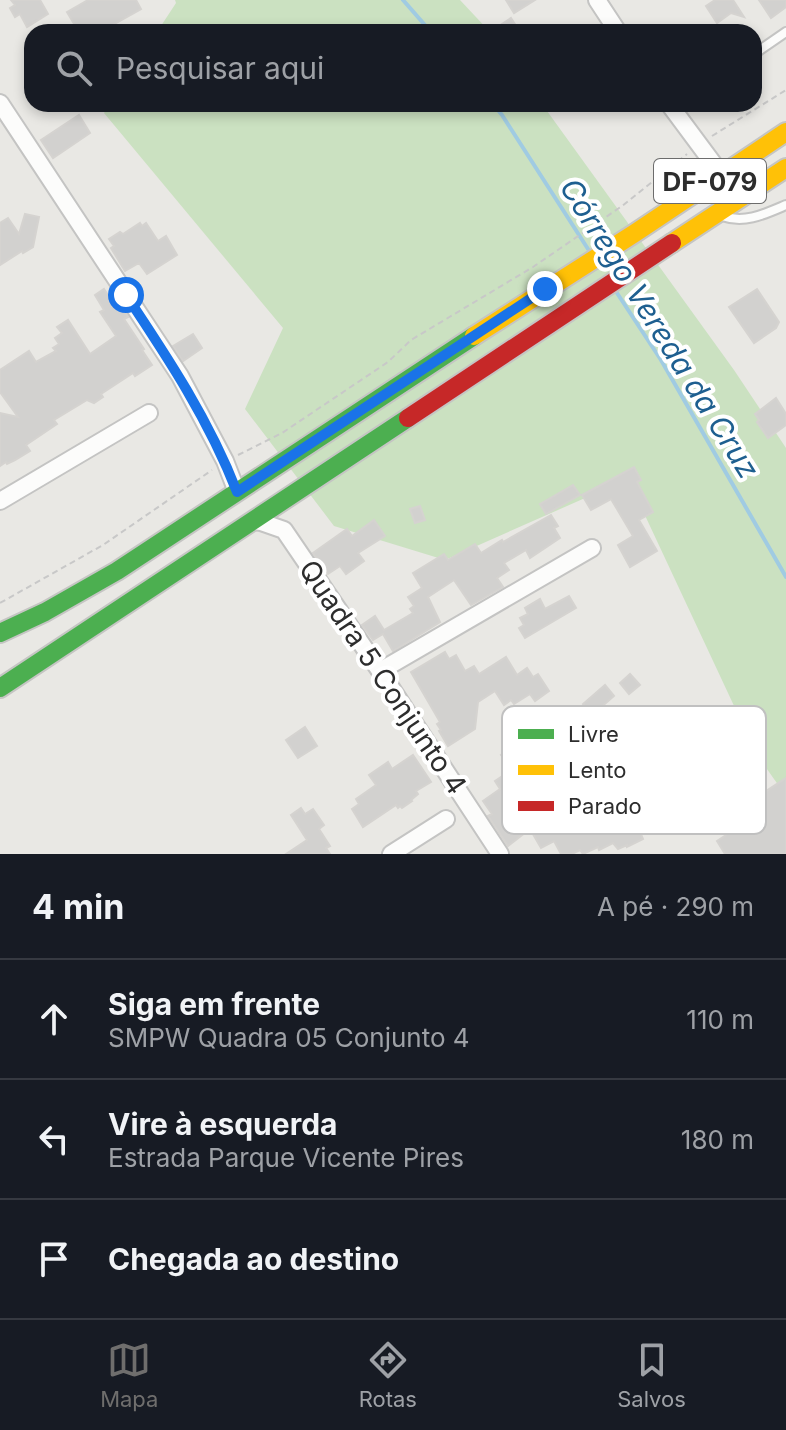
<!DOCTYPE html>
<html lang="pt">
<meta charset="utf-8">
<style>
body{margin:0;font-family:Inter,sans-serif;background:#242831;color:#f1f3f6}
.stop{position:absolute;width:24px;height:24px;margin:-18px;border:6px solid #1a73e8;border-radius:50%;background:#fff}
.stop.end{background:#1a73e8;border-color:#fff;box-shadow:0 2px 8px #0008}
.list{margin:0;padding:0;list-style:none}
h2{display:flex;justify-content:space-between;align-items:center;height:104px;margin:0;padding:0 32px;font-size:34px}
h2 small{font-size:26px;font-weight:400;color:#9ea1a6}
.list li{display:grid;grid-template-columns:52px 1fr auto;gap:24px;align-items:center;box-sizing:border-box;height:120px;padding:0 32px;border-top:2px solid #363941}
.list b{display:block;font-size:30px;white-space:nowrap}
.list p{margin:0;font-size:26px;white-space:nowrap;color:#9ea1a6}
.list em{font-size:26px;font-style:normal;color:#9ea1a6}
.icon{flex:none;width:44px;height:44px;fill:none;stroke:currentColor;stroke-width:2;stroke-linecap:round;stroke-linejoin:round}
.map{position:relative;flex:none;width:786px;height:854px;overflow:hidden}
.search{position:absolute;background:#171b24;box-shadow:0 4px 12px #0003;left:24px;right:24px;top:24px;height:88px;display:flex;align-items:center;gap:20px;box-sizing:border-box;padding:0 28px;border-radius:24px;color:#9ea1a6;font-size:30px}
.sheet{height:464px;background:#171b24}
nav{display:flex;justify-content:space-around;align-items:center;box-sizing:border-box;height:112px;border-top:2px solid #363941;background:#171b24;font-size:22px;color:#9ea1a6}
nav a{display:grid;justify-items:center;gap:4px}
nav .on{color:#6f6e6d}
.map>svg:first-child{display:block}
</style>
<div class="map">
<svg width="786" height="854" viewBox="0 0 786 854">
<rect width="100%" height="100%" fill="#e9e8e4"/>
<g fill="#cbe1c1">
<polygon points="175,0 460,0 490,32 157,32 176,3"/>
<polygon points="110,104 542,104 734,370 786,448 786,796 757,755 628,479 445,560 334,526 245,409 283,328 104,113"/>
</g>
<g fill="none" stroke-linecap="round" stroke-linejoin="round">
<g stroke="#a0cbe2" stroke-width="4">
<polyline points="403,0 431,32"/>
<polyline points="493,104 502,115 588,249"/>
<polyline points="617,293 661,360 786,577"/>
</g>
</g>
<g fill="#d2d1cf" stroke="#d5d3d0" stroke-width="2">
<polygon points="11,0 40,0 48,14 27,27 20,14 15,17 10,8 15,5"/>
<polygon points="88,0 136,0 141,9 100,32 79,32 67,12"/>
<polygon points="506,0 535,0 514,13"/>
<polygon points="715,0 733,0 744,17 731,13 717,23 706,6"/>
<polygon points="759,0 786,0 786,7 771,18"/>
<polygon points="511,18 520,32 490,32"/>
<polygon points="79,115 90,133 53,158 41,140"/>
<polygon points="25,214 39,217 33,247 23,253 22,251 0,265 0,223 8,218 19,234"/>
<polygon points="140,223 142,226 146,223 158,241 166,236 177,255 147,274 139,263 125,271 111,248 114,246 109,239 120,232 123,234"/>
<polygon points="104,289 117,309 121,306 128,317 124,319 144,349 142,350 152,365 135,376 133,373 101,394 103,397 94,403 87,400 54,420 57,424 26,445 30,451 15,460 7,464 6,462 0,466 0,413 18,417 0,392 0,370 29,351 36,362 56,351 53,348 59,344 55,338 62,333 57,327 68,320 90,354 116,336 100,312 104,310 95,295"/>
<polygon points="757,289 779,322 776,328 754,343 729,307"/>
<polygon points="193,334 202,348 183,361 173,346"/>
<polygon points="776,398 786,414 786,425 768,438 757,422 759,420 755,414"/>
<polygon points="634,467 641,480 637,482 653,512 639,520 657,551 630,567 618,545 633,536 611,499 591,510 582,495"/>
<polygon points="573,485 580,495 546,514 540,504"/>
<polygon points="420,506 425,520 415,523 410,509"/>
<polygon points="551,515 558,526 554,528 560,538 530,558 526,550 504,563 509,570 497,578 503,587 471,605 454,580 428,597 440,622 393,651 383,634 373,640 362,625 375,616 384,630 413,613 410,609 414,606 408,597 422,588 413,573 444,554 448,560 475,544 481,553 502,540 503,542"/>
<polygon points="374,520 385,536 358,553 364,561 346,574 340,566 328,574 313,553 347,529 352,536"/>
<polygon points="569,596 576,608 525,638 519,628 524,625 520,618 528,614 525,608 540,599 545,609"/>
<polygon points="445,652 449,659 456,655 465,671 474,666 479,674 506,657 517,675 527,668 533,677 538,674 549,691 535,701 530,694 514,704 511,700 504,705 495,691 478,702 475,729 448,746 439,731 441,730 437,724 440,722 411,672"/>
<polygon points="630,674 640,685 629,694 620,683"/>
<polygon points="605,685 614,696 592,715 583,704"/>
<polygon points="584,714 598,731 596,733 614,753 621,768 630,763 638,777 636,778 638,782 630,787 644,816 635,820 643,839 627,847 627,845 618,849 613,843 599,850 598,847 583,854 580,850 572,854 561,854 554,841 541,848 530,829 508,846 488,816 492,814 483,801 500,789 495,781 513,769 501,755 528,733 552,760 540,770 542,772 535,778 557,811 571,812 591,802 584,792 599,780 575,755 587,745 570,725"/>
<polygon points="305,727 317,746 298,758 286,740"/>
<polygon points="413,755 431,782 416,791 418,794 411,800 412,801 402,808 400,806 398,808 396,805 363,827 352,809 359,804 356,799 376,785 369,775 388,762 392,769"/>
<polygon points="742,769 748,782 750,782 751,785 755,783 760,795 786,778 786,854 725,854 717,841 729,833 710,792 728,783 725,777"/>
<polygon points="301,808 305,814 313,809 324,825 319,829 330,846 326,848 330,854 286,854 307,840 291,815"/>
</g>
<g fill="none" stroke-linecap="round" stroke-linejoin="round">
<defs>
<g id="lane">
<polyline points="754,54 786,32"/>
<path d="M722,216C745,224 765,214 786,205"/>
</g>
<g id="street">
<polyline points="597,0 618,32"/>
<polyline points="0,103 180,376 225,461 237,492"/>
<polyline points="669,104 721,174"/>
<polyline points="0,501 149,413"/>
<polyline points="252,521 261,522 284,530 380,671 500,854"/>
<polyline points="380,671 592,548"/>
<polyline points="391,854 446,819"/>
</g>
<g id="fast">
<polyline points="0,633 45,612 117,571 474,336"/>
<polyline points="0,688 408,418"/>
</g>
<g id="slow">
<polyline points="672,243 786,168"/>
<polyline points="474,336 635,233 786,132"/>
</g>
<polyline id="jam" points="408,418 672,243"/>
</defs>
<use href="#lane" stroke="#c4c4c3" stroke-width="12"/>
<use href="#street" stroke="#c4c4c3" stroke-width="20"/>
<use href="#fast" stroke="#c5c5c3" stroke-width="22"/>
<use href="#slow" stroke="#c5c5c3" stroke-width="22"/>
<use href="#jam" stroke="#c5c5c3" stroke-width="22"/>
<g stroke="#c8c8c8" stroke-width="2" stroke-dasharray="6 4" stroke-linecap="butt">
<polyline points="712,136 786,90"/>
<polyline points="238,455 282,433 388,362 411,340 533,267 622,206 687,154"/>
<polyline points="0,603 103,545 212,470"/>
</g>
<use href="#lane" stroke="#fcfcfb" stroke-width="8"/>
<use href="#street" stroke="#fcfcfb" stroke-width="16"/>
<use href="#fast" stroke="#4caf50" stroke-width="18"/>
<use href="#slow" stroke="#ffc107" stroke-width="18"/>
<use href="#jam" stroke="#c62828" stroke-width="18"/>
</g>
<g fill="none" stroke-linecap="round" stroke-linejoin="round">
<path stroke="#1a73e8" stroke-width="10" d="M126,295C168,358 209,420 237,492L545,289"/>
</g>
<g text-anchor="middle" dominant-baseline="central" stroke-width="8" stroke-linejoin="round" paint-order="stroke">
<rect fill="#fff" stroke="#6c6c6c" stroke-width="2" x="654" y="159" width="112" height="44" rx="6"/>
<g font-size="26" font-weight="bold" fill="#2d2d2d">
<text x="710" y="181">DF-079</text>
</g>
<g font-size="28" fill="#2d2d2d" stroke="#fff">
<text transform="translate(383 677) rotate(56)">Quadra 5 Conjunto 4</text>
</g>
<g font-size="30" font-style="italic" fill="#1e5f90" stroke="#fff">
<text transform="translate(660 328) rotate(58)">Córrego Vereda da Cruz</text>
</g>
</g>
<rect x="502" y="706" width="264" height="128" rx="12" fill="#fff" stroke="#c0c0c0" stroke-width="2"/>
<rect x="518" y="729" width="36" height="10" fill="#4caf50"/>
<rect x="518" y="765" width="36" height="10" fill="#ffc107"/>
<rect x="518" y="801" width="36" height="10" fill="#c62828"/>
<g font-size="22" fill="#2d2d2d">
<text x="568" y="742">Livre</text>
<text x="568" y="778">Lento</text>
<text x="568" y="814">Parado</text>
</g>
</svg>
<div class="stop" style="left:126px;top:295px"></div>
<div class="stop end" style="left:545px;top:289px"></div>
<div class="search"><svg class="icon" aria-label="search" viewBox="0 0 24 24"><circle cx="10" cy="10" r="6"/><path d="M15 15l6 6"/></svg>Pesquisar aqui</div>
</div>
<section class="sheet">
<h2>4 min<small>A pé · 290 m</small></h2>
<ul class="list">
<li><svg class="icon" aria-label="ahead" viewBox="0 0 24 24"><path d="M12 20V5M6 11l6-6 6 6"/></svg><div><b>Siga em frente</b><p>SMPW Quadra 05 Conjunto 4</p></div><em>110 m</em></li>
<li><svg class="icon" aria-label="left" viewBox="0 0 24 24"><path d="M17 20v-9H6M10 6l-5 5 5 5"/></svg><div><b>Vire à esquerda</b><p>Estrada Parque Vicente Pires</p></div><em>180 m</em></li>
<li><svg class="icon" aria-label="arrive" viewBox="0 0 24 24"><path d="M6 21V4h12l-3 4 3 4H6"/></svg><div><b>Chegada ao destino</b></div></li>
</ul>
</section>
<nav>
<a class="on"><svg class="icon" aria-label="map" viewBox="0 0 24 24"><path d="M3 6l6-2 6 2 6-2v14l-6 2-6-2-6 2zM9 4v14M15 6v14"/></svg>Mapa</a>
<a><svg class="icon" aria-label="directions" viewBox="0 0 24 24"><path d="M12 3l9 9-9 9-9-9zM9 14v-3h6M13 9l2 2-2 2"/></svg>Rotas</a>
<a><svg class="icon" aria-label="saved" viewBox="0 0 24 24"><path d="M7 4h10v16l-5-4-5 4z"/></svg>Salvos</a>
</nav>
